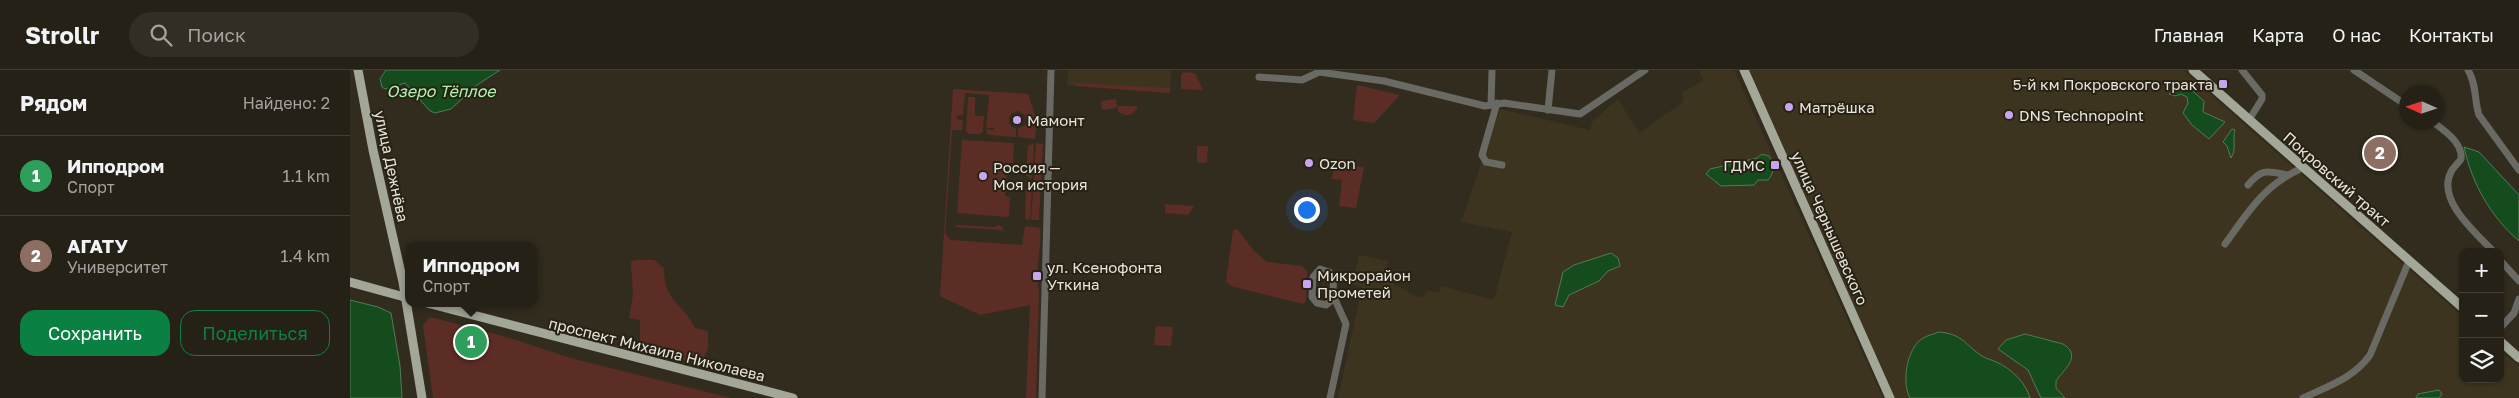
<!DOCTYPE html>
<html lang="ru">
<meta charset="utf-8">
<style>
body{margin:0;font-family:"Golos Text",sans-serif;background:#322e23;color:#f1f3f6}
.controls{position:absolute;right:15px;bottom:15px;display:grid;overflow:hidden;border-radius:10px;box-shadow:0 1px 4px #0004}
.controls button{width:45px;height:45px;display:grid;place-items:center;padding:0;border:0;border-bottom:1px solid #423e35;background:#262116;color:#f1f3f6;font:25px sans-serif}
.compass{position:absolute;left:2049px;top:15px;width:45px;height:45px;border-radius:50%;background:#262116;box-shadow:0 1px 4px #0004;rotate:273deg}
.you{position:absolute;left:956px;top:139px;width:18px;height:18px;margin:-12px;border:4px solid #fff;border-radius:50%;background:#1a73e8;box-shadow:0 0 0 8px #1a73e833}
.badge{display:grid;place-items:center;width:32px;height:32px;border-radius:50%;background:#0b8043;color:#fff;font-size:16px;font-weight:700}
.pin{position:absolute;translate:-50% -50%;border:2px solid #fff;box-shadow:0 1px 5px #0006}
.popup{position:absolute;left:55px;top:172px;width:132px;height:65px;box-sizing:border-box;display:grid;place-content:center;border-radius:10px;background:#262116;filter:drop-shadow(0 1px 4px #0005);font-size:16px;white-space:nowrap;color:#a4a3a1}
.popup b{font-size:19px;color:#f1f3f6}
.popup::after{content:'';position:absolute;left:50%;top:100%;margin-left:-10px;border:10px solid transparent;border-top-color:#262116}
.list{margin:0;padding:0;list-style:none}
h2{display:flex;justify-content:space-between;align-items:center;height:65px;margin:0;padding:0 20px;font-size:21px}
h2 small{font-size:16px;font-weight:400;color:#a4a3a1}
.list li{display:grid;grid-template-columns:32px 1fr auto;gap:15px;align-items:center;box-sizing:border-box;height:80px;padding:0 20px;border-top:1px solid #423e35}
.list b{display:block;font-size:19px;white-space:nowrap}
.list p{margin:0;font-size:16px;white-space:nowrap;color:#a4a3a1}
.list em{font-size:16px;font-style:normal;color:#a4a3a1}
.actions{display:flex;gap:10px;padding:15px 20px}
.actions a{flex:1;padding:11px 0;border:1px solid #0b8043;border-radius:15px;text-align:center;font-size:18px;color:#0b8043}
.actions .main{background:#0b8043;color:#fff}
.icon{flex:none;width:28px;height:28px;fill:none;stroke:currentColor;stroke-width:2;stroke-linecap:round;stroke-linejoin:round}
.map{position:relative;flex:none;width:2169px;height:328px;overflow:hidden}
header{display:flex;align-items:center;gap:30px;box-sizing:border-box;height:70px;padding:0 25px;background:#262116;border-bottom:1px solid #423e35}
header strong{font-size:24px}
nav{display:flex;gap:28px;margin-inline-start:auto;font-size:18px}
.search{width:350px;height:45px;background:#322e23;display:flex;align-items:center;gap:12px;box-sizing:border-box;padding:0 18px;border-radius:28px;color:#a4a3a1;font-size:19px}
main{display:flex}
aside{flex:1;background:#262116}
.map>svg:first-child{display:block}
</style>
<header>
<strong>Strollr</strong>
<div class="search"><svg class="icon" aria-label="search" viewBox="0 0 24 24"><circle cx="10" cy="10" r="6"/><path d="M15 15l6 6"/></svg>Поиск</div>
<nav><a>Главная</a><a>Карта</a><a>О нас</a><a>Контакты</a></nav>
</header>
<main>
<aside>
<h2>Рядом<small>Найдено: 2</small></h2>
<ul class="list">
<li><span class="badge" style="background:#2e9e5b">1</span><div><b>Ипподром</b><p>Спорт</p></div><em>1.1 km</em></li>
<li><span class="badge" style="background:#8d6e63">2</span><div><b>АГАТУ</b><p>Университет</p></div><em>1.4 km</em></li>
</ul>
<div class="actions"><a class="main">Сохранить</a><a>Поделиться</a></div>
</aside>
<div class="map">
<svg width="2169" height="328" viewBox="0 0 2169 328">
<rect width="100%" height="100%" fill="#322c1e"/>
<g fill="#3c341f">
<polygon points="718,0 821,0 820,23 717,15"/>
<polygon points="1349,0 1384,0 1533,328 988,328 1012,217 1003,215 1009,185 1038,191 1035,209 1066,226 1074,227 1077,220 1089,223 1091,216 1144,230 1162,162 1111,152 1150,39 1240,60 1242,52 1268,29 1289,63 1332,33 1334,29 1331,23 1353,11"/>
<polygon points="1398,0 1833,0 2113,247 2113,309 2150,309 2150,280 2169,296 2169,328 1545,328"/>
<polygon points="2027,71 2042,85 2032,95 2017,81"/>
</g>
<g fill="#5c2d25">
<polygon points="833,2 845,3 853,20 831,19 831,5"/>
<polygon points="725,13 820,18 820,23 725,16"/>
<polygon points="1007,15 1050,25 1024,53 1003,50"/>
<path d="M603,19L678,24L687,51L685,69L668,67V59L675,55L677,51L675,45L668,41L661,44C657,51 659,56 666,59V67L638,65L636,59L644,60V58H636L639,25L615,23L613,45H607V49L613,50L612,60H602L595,164L601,170L672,175L675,156L690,158C692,180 684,200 689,222L686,328H676L680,235L630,245L590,226Z"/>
<polygon points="618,27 625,27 625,46 634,46 633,61 630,64 619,64 616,61"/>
<polygon points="766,29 767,38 752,40 751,31"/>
<polygon points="768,36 787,36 787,39 781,45 775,45 768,42"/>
<polygon points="612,70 664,73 663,93 657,93 655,126 660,127 659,145 657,147 607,143"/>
<polygon points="684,73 682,109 676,105 678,76"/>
<polygon points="686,73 693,74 689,150 681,150"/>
<polygon points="847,76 858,76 857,93 847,92"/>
<polygon points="984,93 1014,97 1006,138 989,136 992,110 982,109"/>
<polygon points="682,116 680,150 675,149 676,118"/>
<polygon points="815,134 844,136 838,145 815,143"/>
<polygon points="606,155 645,157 649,155 653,158 652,165 651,160 605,157"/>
<polygon points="887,159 905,182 917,192 952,196 957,201 956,231 953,234 881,216 876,212 883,160"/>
<path d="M285,190H304L314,198C314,233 332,231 345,258L358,261V279L350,294L297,282L290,274V250L279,248L283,224L281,192Z"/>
<polygon points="80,247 153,266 224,289 381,328 83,328 73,255"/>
<polygon points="806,256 823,257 821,276 804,275"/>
</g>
<g fill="#154c1e" stroke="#547a57">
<polygon points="36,0 150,0 127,15 101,39 85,43 80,41 55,13 35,19 32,17 30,9"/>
<polygon points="1830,15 1837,16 1854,31 1853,42 1875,52 1859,69 1842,55 1833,43 1838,33 1837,27 1831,24 1826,26 1819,24"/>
<path d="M1882,59L1885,60C1882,69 1887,79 1881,88L1877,76L1873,72Z"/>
<path d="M2114,77L2129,82L2169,125V171C2141,147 2122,114 2114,77Z"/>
<path d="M1412,84L1419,86C1424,94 1425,102 1418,110H1408L1404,115L1371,116L1356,104L1360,99L1407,88Z"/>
<polygon points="1261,183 1268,188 1270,196 1258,201 1249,211 1219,225 1213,237 1205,235 1213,202 1224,195"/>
<polygon points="0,230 28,237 41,243 50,296 52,328 0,328"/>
<path d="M1589,262C1613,264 1615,275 1632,286C1637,289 1642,290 1646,292C1661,298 1676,313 1680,328H1560C1552,313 1556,285 1568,272C1574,266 1581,265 1589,262Z"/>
<path d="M1675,264L1713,274C1733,286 1713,300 1706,311V318L1715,328H1691L1678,300L1648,279L1656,270Z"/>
<polygon points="2089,320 2092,324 2089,328 2066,328 2068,324"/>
</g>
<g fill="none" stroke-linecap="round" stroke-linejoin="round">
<g stroke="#686a63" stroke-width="7">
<polyline points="1892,0 1912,25 1912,29 1899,50"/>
<polyline points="2004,0 2056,35"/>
<path d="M2118,0C2127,15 2124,30 2129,45L2169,100"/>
<polyline points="909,7 952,10 969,2 1034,11 1135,36 1154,33 1230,44 1295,0"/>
<polyline points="1147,33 1132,85 1136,92 1152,95"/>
<polyline points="1141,35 1142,0"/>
<polyline points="1198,40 1202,0"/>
<path d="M2083,52C2095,61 2113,73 2111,89C2108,94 2103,97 2101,102C2086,130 2127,164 2144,182"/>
<path d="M1898,115C1912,98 1917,101 1937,105"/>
<path d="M1875,174C1899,141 1913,116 1952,98"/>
<polyline points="2150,190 2169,211"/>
<polygon points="970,199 979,202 984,207 982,230 976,235 967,233 962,227 963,207"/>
<polyline points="2150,258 2164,243 2169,229"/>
<polyline points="692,328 701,0"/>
<polyline points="980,328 996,254 983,225"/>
<path d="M1953,328C1978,316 2004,308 2020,285L2059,191"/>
</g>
<g stroke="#a3a798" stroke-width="9">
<polyline points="8,0 23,80 53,212 72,328"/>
<polyline points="1394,0 1540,328"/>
<polyline points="1843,0 2113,238"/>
<polyline points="0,212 58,228"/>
<polyline points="77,233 443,328"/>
<polyline points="2150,271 2169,288"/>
</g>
</g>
<g fill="#c8a6ef" stroke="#282215" stroke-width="2">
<rect x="1868" y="9" width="10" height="10" rx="2.5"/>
<circle cx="1439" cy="37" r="5"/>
<circle cx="1659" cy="45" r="5"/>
<circle cx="667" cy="50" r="5"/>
<circle cx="959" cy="93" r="5"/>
<rect x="1420" y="90" width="10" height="10" rx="2.5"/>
<circle cx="633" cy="106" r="5"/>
<rect x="682" y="201" width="10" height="10" rx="2.5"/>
<rect x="952" y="209" width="10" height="10" rx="2.5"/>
</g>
<g text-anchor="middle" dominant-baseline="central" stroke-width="4" stroke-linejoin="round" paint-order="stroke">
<g font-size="15" fill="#e8e5dc" stroke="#282215" text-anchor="start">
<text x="1863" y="14" text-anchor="end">5-й км Покровского тракта</text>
<text x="1449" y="37">Матрёшка</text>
<text x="1669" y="45">DNS Technopoint</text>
<text x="677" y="50">Мамонт</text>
<text x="969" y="93">Ozon</text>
<text x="1415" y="95" text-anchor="end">ГДМС</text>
<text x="643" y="97">Россия —<tspan x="643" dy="17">Моя история</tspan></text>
<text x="697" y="197">ул. Ксенофонта<tspan x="697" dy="17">Уткина</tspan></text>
<text x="967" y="205">Микрорайон<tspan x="967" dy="17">Прометей</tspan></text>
</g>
<g font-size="15" fill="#e8e5dc" stroke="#282215">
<text transform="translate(42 96) rotate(78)">улица Дежнёва</text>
<text transform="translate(1987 109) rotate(41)">Покровский тракт</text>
<text transform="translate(1480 158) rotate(66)">улица Чернышевского</text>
<text transform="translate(307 279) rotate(14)">проспект Михаила Николаева</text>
</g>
<g font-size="16" font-style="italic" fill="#a9f6ae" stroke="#282215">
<text x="91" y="21">Озеро Тёплое</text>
</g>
</g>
</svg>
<div class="controls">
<button>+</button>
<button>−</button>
<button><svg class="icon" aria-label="layers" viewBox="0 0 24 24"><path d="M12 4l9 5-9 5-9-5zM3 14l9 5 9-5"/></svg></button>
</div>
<svg class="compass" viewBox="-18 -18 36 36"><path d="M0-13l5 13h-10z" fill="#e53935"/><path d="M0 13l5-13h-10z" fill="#a4a3a1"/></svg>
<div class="you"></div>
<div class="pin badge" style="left:121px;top:272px;background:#2e9e5b">1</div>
<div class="popup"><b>Ипподром</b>Спорт</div>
<div class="pin badge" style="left:2030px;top:83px;background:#8d6e63">2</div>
</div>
</main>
